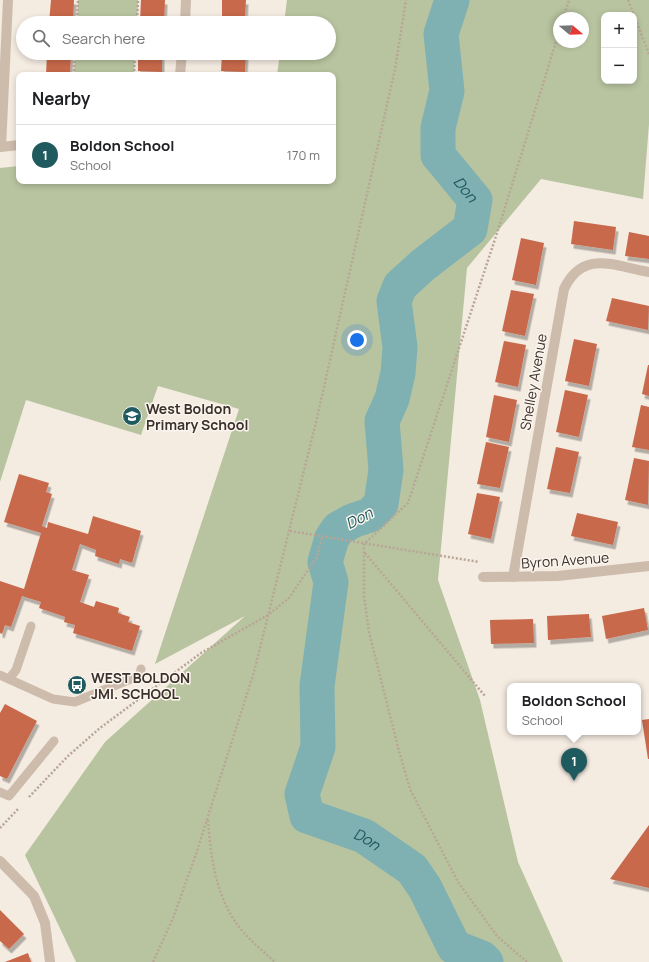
<!DOCTYPE html>
<meta charset="utf-8">
<style>
body{margin:0;font-family:Manrope,sans-serif;background:#f2f2f2;color:#202124}
.controls{position:absolute;right:12px;top:12px;display:grid;overflow:hidden;border-radius:8px;box-shadow:0 2px 6px #0003}
.controls button{width:36px;height:36px;display:grid;place-items:center;padding:0;border:0;border-bottom:1px solid #e0e0e0;background:#fff;color:#202124;font:20px sans-serif}
.compass{position:absolute;left:553px;top:12px;width:36px;height:36px;border-radius:50%;background:#fff;box-shadow:0 2px 6px #0003;rotate:109deg}
.you{position:absolute;left:357px;top:340px;width:14px;height:14px;margin:-10px;border:3px solid #fff;border-radius:50%;background:#1a73e8;box-shadow:0 0 0 6px #1a73e833}
.badge{display:grid;place-items:center;width:26px;height:26px;border-radius:50%;background:#1f5a5e;color:#fff;font-size:13px;font-weight:700}
.pin{position:absolute;translate:-50% -33px;filter:drop-shadow(0 1px 2px #0008)}
.pin::after{content:'';position:absolute;top:21px;width:14px;height:12px;background:inherit;clip-path:polygon(0 0,100% 0,50% 100%)}
.popup{position:absolute;left:507px;top:683px;width:134px;height:52px;box-sizing:border-box;display:grid;place-content:center;border-radius:8px;background:#fff;filter:drop-shadow(0 1px 3px #0005);font-size:13px;white-space:nowrap;color:#757577}
.popup b{font-size:15px;color:#202124}
.popup::after{content:'';position:absolute;left:50%;top:100%;margin-left:-8px;border:8px solid transparent;border-top-color:#fff}
.list{margin:0;padding:0;list-style:none}
h2{display:flex;justify-content:space-between;align-items:center;height:52px;margin:0;padding:0 16px;font-size:17px}
h2 small{font-size:13px;font-weight:400;color:#757577}
.list li{display:grid;grid-template-columns:26px 1fr auto;gap:12px;align-items:center;box-sizing:border-box;height:60px;padding:0 16px;border-top:1px solid #e0e0e0}
.list b{display:block;font-size:15px;white-space:nowrap}
.list p{margin:0;font-size:13px;white-space:nowrap;color:#757577}
.list em{font-size:13px;font-style:normal;color:#757577}
.icon{flex:none;width:22px;height:22px;fill:none;stroke:currentColor;stroke-width:2;stroke-linecap:round;stroke-linejoin:round}
.map{position:relative;flex:none;width:649px;height:962px;overflow:hidden}
.search{position:absolute;background:#fff;box-shadow:0 2px 6px #0003;left:16px;top:16px;width:320px;height:44px;display:flex;align-items:center;gap:10px;box-sizing:border-box;padding:0 14px;border-radius:22px;color:#757577;font-size:15px}
.panel{position:absolute;background:#fff;box-shadow:0 2px 6px #0003;left:16px;top:72px;width:320px;height:112px;border-radius:8px}
.map>svg:first-child{display:block}
</style>
<div class="map">
<svg width="649" height="962" viewBox="0 0 649 962">
<defs>
<filter id="shadow"><feDropShadow dx="2.5" dy="4.5" stdDeviation="0" flood-color="#0004"/></filter>
</defs>
<rect width="100%" height="100%" fill="#f4ebe1"/>
<g fill="#b8c4a0" fill-rule="evenodd">
<polygon points="78,0 138,0 137,23 77,23"/>
<path d="M287,0H649V124L643,199L541,179L467,268L438,580L480,700L518,862L563,962H76L25,855L105,742L245,616L155,664L239,409L158,386L141,435L26,400L0,482V168L19,166V181H333V75H277L280,53H329V23H284ZM604,15H634V81H604ZM559,18H583V42H559Z"/>
<polygon points="75,53 135,53 134,75 74,75"/>
</g>
<g fill="none" stroke-linecap="round" stroke-linejoin="round">
<path stroke="#7fb0b2" stroke-width="35" id="s1" d="M452,0L441,34L447,91L438,128V155L475,200L470,229L423,265L400,286L394,301L400,347L398,373L392,399L382,421L386,470L381,504L370,515L352,521L338,529L332,538L325,562L331,582L317,686L318,747L302,794L307,816L364,836L412,869L425,888L454,947L482,958L486,962"/>
</g>
<g fill="#c8694b" filter="url(#shadow)">
<polygon points="51,0 74,0 73,23 49,23"/>
<polygon points="141,0 165,0 164,23 140,22"/>
<polygon points="222,0 246,0 245,19 222,18"/>
<polygon points="47,53 71,53 70,75 46,75"/>
<polygon points="138,53 162,53 162,72 138,71"/>
<polygon points="222,53 246,53 245,72 221,71"/>
<polygon points="574,221 616,227 613,250 571,244"/>
<polygon points="629,232 649,236 649,259 625,256"/>
<polygon points="521,238 544,243 536,285 512,280"/>
<polygon points="511,290 534,294 525,336 502,331"/>
<polygon points="612,298 649,306 648,330 606,321"/>
<polygon points="574,339 597,344 589,386 565,381"/>
<polygon points="504,341 526,345 518,387 495,382"/>
<polygon points="648,365 649,365 649,396 642,394"/>
<polygon points="565,390 588,395 579,437 556,432"/>
<polygon points="494,395 517,400 509,442 486,437"/>
<polygon points="641,405 649,407 649,450 632,447"/>
<polygon points="486,442 509,447 500,488 477,484"/>
<polygon points="556,447 579,452 570,493 547,489"/>
<polygon points="634,458 649,461 648,505 625,500"/>
<polygon points="19,474 49,483 46,492 52,494 42,526 47,528 48,522 88,534 93,516 141,531 132,563 120,559 119,564 95,556 96,550 80,544 72,570 89,575 80,602 94,607 96,601 119,608 118,613 130,617 128,622 140,626 132,651 73,633 75,625 64,622 65,617 39,608 41,602 22,596 11,627 5,625 2,634 0,633 0,581 24,589 41,533 4,522"/>
<polygon points="477,493 500,497 491,539 468,534"/>
<polygon points="577,513 618,522 613,545 571,536"/>
<polygon points="644,608 648,630 606,639 602,616"/>
<polygon points="589,614 591,637 548,640 547,616"/>
<polygon points="533,619 534,643 491,644 490,620"/>
<polygon points="5,704 37,721 7,779 0,776 0,713"/>
<polygon points="649,719 649,759 648,759 642,720"/>
<polygon points="649,825 649,888 610,879"/>
<polygon points="0,910 24,934 9,949 0,941"/>
<polygon points="28,953 31,962 5,962"/>
</g>
<g fill="none" stroke-linecap="round" stroke-linejoin="round">
<g stroke="#b9a596" stroke-width="2.5" stroke-dasharray="2 2" stroke-linecap="butt">
<polyline points="628,0 634,15"/>
<polyline points="634,15 649,54"/>
<polyline points="563,18 569,0"/>
<polyline points="77,23 78,0"/>
<polyline points="137,23 138,0"/>
<polyline points="74,75 75,53"/>
<polyline points="134,75 135,53"/>
<polyline points="290,531 479,562"/>
<polyline points="365,553 485,696"/>
<polyline points="29,797 68,756 100,728 201,653 268,615 289,598 317,557 322,537"/>
<path d="M208,820C211,860 216,901 244,933C253,943 265,953 275,962"/>
<polyline points="0,828 19,808"/>
<polyline points="153,962 173,918 195,857 254,672 317,418 395,69 406,0"/>
<polyline points="527,962 497,936 458,882 410,789 399,751 369,632 364,596 364,544 408,503 499,227 559,32"/>
</g>
<g stroke="#cdbbac" stroke-width="9">
<polyline points="0,675 53,699 75,702 140,675 141,669"/>
<polyline points="9,679 16,670 31,626"/>
<polyline points="0,792 9,796 54,741"/>
</g>
<g stroke="#cdbbac" stroke-width="10">
<polyline points="185,23 186,0"/>
<polyline points="180,75 182,53"/>
<polyline points="0,147 19,145"/>
<polyline points="1,147 8,0"/>
<polyline points="483,577 558,576 649,566"/>
<path d="M513,577L564,289C583,249 614,266 649,272"/>
<polyline points="0,861 34,896 45,923 50,962"/>
</g>
</g>
<defs>
<symbol id="school-disc" viewBox="-11 -11 22 22"><circle r="9.5" fill="#1f5a5e" stroke="#fbf5ee"/><path d="M0-5L7-2L0 1L-7-2ZM-4 1L0 2.5L4 1V4Q0 6-4 4Z" fill="#fff"/></symbol>
<symbol id="bus-disc" viewBox="-11 -11 22 22"><circle r="9.5" fill="#1f5a5e" stroke="#fbf5ee"/><path d="M-5-6H5V4H4V6H2V4H-2V6H-4V4H-5ZM-3.5-4V0h7V-4ZM-3.5 1.2v1.5H-2V1.2ZM2 1.2v1.5H3.5V1.2Z" fill="#fff"/></symbol>
</defs>
<g fill-rule="evenodd">
<use href="#school-disc" x="121" y="405" width="22" height="22"/>
<use href="#bus-disc" x="66" y="674" width="22" height="22"/>
</g>
<g text-anchor="middle" dominant-baseline="central" stroke-width="3" stroke-linejoin="round" paint-order="stroke">
<g font-size="14" fill="#3b302b" stroke="#fbf5ee">
<text transform="translate(533 382) rotate(-80)">Shelley Avenue</text>
<text transform="translate(565 560) rotate(-4)">Byron Avenue</text>
</g>
<g font-size="14" font-weight="bold" fill="#3b302b" stroke="#fbf5ee" text-anchor="start">
<text x="146" y="408">West Boldon<tspan x="146" dy="16">Primary School</tspan></text>
<text x="91" y="677">WEST BOLDON<tspan x="91" dy="16">JMI. SCHOOL</tspan></text>
</g>
<g font-size="15" font-style="italic" fill="#1f5a5e" stroke="#fbf5ee">
<text stroke="none"><textPath href="#s1" startOffset="202">Don</textPath></text>
<text transform="translate(359 518) rotate(-28)">Don</text>
<text stroke="none"><textPath href="#s1" startOffset="969">Don</textPath></text>
</g>
</g>
</svg>
<div class="controls">
<button>+</button>
<button>−</button>
</div>
<svg class="compass" viewBox="-18 -18 36 36"><path d="M0-13l5 13h-10z" fill="#e53935"/><path d="M0 13l5-13h-10z" fill="#757577"/></svg>
<div class="you"></div>
<div class="pin badge" style="left:574px;top:781px">1</div>
<div class="popup"><b>Boldon School</b>School</div>
<div class="search"><svg class="icon" aria-label="search" viewBox="0 0 24 24"><circle cx="10" cy="10" r="6"/><path d="M15 15l6 6"/></svg>Search here</div>
<section class="panel">
<h2>Nearby<small></small></h2>
<ul class="list">
<li><span class="badge">1</span><div><b>Boldon School</b><p>School</p></div><em>170 m</em></li>
</ul>
</section>
</div>
